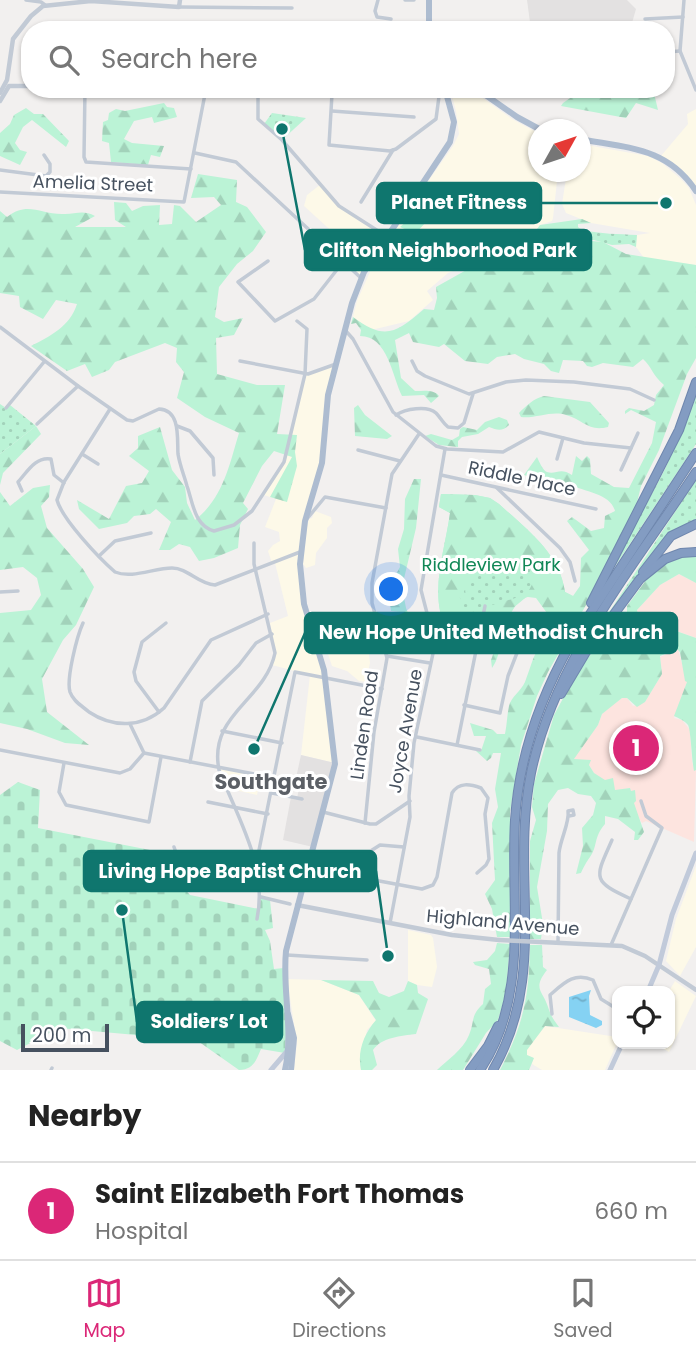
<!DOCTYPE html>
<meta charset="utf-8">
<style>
body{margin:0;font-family:Poppins,sans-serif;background:#f2f2f2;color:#222}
.controls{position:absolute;right:21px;bottom:21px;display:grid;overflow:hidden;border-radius:14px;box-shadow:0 2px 5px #0004}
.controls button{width:63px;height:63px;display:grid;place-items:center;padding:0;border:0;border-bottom:2px solid #e0e0e0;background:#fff;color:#222;font:35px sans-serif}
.compass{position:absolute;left:528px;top:119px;width:63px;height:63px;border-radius:50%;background:#fff;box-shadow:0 2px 5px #0004;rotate:50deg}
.scale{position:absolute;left:21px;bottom:18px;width:88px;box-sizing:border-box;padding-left:7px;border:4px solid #46515f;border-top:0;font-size:19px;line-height:24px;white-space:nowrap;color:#46515f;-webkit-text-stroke:5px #fff;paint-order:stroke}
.you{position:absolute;left:392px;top:590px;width:24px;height:24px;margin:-18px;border:5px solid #fff;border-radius:50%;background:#1a73e8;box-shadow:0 0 0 10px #1a73e833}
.badge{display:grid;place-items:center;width:46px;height:46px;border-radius:50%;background:#db2777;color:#fff;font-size:23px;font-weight:700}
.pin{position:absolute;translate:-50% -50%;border:4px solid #fff;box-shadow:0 2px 7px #0006}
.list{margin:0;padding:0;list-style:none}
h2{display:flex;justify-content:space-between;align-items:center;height:91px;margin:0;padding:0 28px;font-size:30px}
h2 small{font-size:23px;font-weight:400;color:#767676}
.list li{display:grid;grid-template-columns:46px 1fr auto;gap:21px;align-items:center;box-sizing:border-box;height:98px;padding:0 28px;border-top:2px solid #e0e0e0}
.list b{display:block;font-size:26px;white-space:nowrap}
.list p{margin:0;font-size:23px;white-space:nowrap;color:#767676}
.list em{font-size:23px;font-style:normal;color:#767676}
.icon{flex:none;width:38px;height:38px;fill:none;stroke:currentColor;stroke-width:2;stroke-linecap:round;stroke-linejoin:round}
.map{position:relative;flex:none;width:696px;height:1070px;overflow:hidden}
.search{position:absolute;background:#fff;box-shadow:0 2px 5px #0004;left:21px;right:21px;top:21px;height:77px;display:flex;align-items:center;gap:18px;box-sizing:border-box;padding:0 24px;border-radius:28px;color:#767676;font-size:26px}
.sheet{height:189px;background:#fff}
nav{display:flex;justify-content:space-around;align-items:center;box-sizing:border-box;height:98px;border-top:2px solid #e0e0e0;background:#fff;font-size:19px;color:#767676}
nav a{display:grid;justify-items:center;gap:4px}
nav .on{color:#db2777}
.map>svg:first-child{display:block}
</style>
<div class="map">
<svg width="696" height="1070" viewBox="0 0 696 1070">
<defs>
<pattern id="grass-dots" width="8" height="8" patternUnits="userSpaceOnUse" patternTransform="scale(1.75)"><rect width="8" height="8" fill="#bbf3d6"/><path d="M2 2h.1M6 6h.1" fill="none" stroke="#a2d2ba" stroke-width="1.8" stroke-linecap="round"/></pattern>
<pattern id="forest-firs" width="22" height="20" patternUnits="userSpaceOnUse" patternTransform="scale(1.75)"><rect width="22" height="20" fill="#bbf3d6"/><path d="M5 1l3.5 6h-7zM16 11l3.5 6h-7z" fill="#a2d2ba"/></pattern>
<pattern id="cemetery-stones" width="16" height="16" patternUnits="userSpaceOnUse" patternTransform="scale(1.75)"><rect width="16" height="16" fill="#bbf3d6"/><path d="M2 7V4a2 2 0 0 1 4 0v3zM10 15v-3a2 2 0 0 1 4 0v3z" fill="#a2d2ba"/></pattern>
<pattern id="water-ripples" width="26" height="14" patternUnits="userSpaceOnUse" patternTransform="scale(1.75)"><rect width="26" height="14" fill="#85d2f3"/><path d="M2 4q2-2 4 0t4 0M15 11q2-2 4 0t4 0" fill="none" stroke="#6fadc8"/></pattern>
</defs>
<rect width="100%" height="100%" fill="#f2f0ef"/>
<g fill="#fdf9e8">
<polygon points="453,89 477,94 512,119 538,133 538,172 558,172 553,218 552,221 540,225 534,233 505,251 448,273 427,291 433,300 409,321 371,330 353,317 357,301 374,263 397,225 453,146 459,134 456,111 451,92"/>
<polygon points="696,109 696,191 660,157 688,124 687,114"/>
<polygon points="581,144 648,156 662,163 681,179 689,188 696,205 696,265 644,258 636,247 636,241 637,235 650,233 591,223 566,213 562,204 567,172 580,172"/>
<polygon points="321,184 339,206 386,236 361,278 343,262 342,248 336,242 338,237 304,206 307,195"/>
<polygon points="336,364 328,395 325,448 305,521 300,585 324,670 335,763 301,755 310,675 272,665 275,653 270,623 288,616 275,563 272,563 268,551 273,545 280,541 279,532 265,527 276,499 264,495 284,462 305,374"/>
<polygon points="315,511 331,517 332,523 327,528 327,538 316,553 315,565 306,568 303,564 307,527 309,519 312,518"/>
<polygon points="335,637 356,640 360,647 368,647 370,663 366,682 359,681 347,671 332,666 328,654 328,644"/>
<polygon points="218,768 261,776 257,795 226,788"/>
<polygon points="696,866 696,947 680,976 666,961 676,919"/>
<polygon points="408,930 431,935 433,938 437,967 432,987 417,985 408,981"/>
<polygon points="287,979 321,980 359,995 376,1021 367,1030 360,1065 361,1070 294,1070 297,1043"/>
<polygon points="675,981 696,996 669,1052 655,1044 670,1044 670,1010 676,995 669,991"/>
<polygon points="545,1026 617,1037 617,1043 605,1070 542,1070 532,1064 533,1058 527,1055 526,1050"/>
</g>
<g fill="#e3e1e1">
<polygon points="527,0 627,0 636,9 630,30 531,30"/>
<polygon points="301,755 335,763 313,847 283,840 291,797 297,798 301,780 296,778"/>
</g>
<g fill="#fde4df">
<polygon points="679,574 696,583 696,638 663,626 647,653 637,610 660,585"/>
<polygon points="678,649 687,682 674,718 682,720 690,730 692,761 694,770 696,770 694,842 646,821 642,823 635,811 630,788 615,791 594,773 589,765 574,760 575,755 598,725 602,714 612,705 622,698 627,698 633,706 645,702 662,674 660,657"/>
</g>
<g fill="url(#grass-dots)">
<polygon points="272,113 306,118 282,140 264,124"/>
<path d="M582,230C601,234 618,234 637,235L636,247L629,244L612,245L594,240H580L566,234Z"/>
<polygon points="696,396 696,444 608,577 665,469"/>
<polygon points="0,404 6,408 10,405 36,426 0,454"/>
<polygon points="696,480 696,521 676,529 661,543 585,649"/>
<path d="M441,494L475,495L490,498L499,504C525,528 560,553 565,592L573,596C522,592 514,593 501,644L498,641L471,631L460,634L447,631C428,594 445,552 450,513L439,507Z"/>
</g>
<g fill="url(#forest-firs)">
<polygon points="583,89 653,89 658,110 636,103 626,118 561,106 563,103"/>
<polygon points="164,103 167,107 174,108 177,117 154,123 152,117 134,121 124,139 132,143 164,146 160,157 151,155 148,165 111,162 109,143 102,141 103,122 108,120 109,113 116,109 125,111"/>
<polygon points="26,108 34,114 43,114 69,141 66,147 32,120 23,127 15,143 20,150 27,152 20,165 0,156 0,133 10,124 14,115"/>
<path d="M198,174L237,180L236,202L247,207L266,232L253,251L237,264L219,287L215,317L224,322L243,318L234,335L216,338L217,374L257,385H285L277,434L297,435L295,452L297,466L287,502L270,497L292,457L274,451L262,466L243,503L248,509L240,525L238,548L214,558L199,561L190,547L179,544L170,550H159L171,522L156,509L150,514L134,516L127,523L99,529L79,509L77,500L109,519L126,486L142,483L149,471L129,456L138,448V436L160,427L172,470L185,487L187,503L195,520C223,498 229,466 239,433L205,417L177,398L184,372L176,362L177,348L165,343L115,362L109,370L92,377L85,364L67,371L31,346C51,336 70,326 77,304L56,300L43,319L20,307L19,296L0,293V211L7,217C27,201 40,214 62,214C75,215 82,209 95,216L75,227H126L115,220L114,202L126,203L132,211L143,206L160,205L159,225L172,224L174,205L180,206L196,222L221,205L214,197L191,198Z"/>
<polygon points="426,194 435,199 438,206 428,220 413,236 409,231 400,227 408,220 413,211 424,215 430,212 431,208 423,198"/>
<path d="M582,219L591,223L578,224V227L582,230L566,234L580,240L603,242L626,254L696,265V358L687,374L659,450L641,486L636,507L590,598L548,672L537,696L521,745L510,812V937H497L492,909L485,894L495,880L492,823L498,807L495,789L501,753H493L491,758L487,761L476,751H481L486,736H474L470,723L493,730L497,734H505C507,724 507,715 509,706C511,697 521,691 525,682C533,662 533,650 551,633L552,620L536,598L528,597L527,593C533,585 536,576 531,567C517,564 503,579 483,576L477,568L471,571L466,602L465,587H459C458,596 462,600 461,607L481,614L477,632C467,630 461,634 447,631C428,594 445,551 450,513L439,507L441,494L475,495L490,498L499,504C525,528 560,553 565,592L573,596L580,586L581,558L589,550L567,521L572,517L591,531L604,528L605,516L615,511C611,494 584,491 569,485H565L560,491L558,484L548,483L524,475L537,457C539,461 543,471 547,472C556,475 560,467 572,475L576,456L582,461L587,456L590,459L591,474L614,487L629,488L652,443L656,422L631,410L625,414V411L629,408L644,411L654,405L656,395L664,385C652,375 652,367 643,359L633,367L603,363L592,367L587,366L583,361L563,360L559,373L551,371L544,364L524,359L515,354L497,357L488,364L465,361L444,344L439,347L413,342L409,333L395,340L401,378L415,391C423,391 434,389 439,396L431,403L424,395L402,396C392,376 388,336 360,336L361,330L356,323L351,324L353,317C385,341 396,333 424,309L434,310L437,298L436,287L486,259L501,264L505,256V250L534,233L540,225Z"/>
<path d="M544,396L590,402L609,423L608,427C588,432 584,420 566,415C552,410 535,419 521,417L519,413C527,405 533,399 544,396Z"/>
<polygon points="358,405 365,415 392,436 387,439 355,436 354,408"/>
<path d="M499,417L507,420L509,425C502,432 497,430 489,427L478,434L462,437L458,441V447L439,445L425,436L431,434L452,440L459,436L460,429L463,427L477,430L485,422Z"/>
<polygon points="36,426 41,434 3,473 0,485 0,454"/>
<polygon points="414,479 421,479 416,528 402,587 406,608 420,644 410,646 404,615 400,612 391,611 388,589 400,567 398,549 404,529 405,499"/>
<polygon points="50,485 49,497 41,506 47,528 83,569 94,587 76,625 63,640 42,679 47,712 89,745 65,743 27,729 0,723 0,613 31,610 41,595 37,578 23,567 0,570 0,492 10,506 33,488"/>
<path d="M696,554V583L679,574L660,585L637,610L647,652L662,626L696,638V770L694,771C692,762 691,731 688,725C684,720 678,718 674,716L687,682L685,681L680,652L677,649L660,656L662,674L645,702L637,707L627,698H622L602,714L598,725L574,759L591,760L589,765L594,773L605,780L613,778L615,790L630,788L631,791L635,790L636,801L634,803L644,832L638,840H634L635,832L618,819L605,816V824C593,838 598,846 590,857C586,863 584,866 581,873L576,874L583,846L582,828L593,815L596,803L591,796L578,794L568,788L558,790L548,804L547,831L537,887L543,924L541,939H530V841L536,820L532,807L534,784L554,715L579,669L603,639L624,623L627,617V606L655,568L670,558Z"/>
<path d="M525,595V598C521,602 516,605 512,609C499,625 504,652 492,668L491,660L498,641L480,634L486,607Z"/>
<path d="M497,943L510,944L506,993L498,1020L486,1033L463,1070H437C447,1060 463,1050 469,1035C475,1021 470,1016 483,1004L485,989L491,984L489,969L475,965L473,962L487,960L495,951Z"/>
<path d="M530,945H542L543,967L547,970C532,989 543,991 548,1007C551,1016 553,1019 559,1027L545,1026L527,1050V1055L534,1058L529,1070H500C524,1023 529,997 530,945Z"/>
<path d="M321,980L373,981L379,993L389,997L404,991L408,981L417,985L418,993L428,999L416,1034C401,1036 382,1037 373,1050L377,1065L372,1070H361C357,1051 364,1034 376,1020L359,995Z"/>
</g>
<path fill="url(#cemetery-stones)" d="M18,782L40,790L38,828L150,850L190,895L259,909L261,897L270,900L273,928L265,930L270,941L274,969L284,968L287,1011L285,1053L261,1049C256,1061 253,1070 239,1070L185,1032L136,1035L59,1028L17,1050L0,1041V795Z"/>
<polygon fill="url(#water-ripples)" points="591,990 589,996 590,1015 602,1021 602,1025 596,1028 569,1017 569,997"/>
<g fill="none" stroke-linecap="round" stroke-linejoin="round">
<defs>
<g id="motorway">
<polyline points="643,572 671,536 696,524"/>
<polyline points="591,603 679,430 696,382"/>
<polyline points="561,694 586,652 640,579 665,559 681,553 696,552"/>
<polyline points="470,1070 488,1046 498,1026"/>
<path d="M480,1070C530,996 510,904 515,820C519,756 540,698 571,643L696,453"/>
<path d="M493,1070C549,973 510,875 531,773C554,661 634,566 696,472"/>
</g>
</defs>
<use href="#motorway" stroke="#6f87ae" stroke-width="10"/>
<g stroke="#c2cad5" stroke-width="3.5">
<polyline points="26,0 41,2 45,5"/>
<polyline points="378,0 375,11 377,17 391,19"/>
<polyline points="405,0 414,0"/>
<polyline points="684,0 680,51 696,90"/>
<polyline points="179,7 292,8"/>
<polyline points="645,19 683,17"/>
<polyline points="218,30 218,29"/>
<polyline points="666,52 680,51"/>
<polyline points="85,89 84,157 86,162 191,169"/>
<polyline points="258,90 258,119 282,140 339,206 386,236"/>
<polyline points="332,94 329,145 390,151 396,149 436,119 440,89"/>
<polyline points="332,111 414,117"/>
<polyline points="195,153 236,162 361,278"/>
<polyline points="0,170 46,176 50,172 50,164 44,155"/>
<polyline points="0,192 184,202 206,89"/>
<polyline points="361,202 393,150"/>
<polyline points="268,261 238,282 275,321 314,299 343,262"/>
<path d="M0,327L78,386L127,420L133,421L159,409C181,410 177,439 178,454C180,466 184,475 187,486C193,503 194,525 214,531L234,525L252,511L284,462L305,374L307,329L297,321"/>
<polyline points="345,330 353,339 393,412 436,446 447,449 503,452 539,432 584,443 631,448"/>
<polyline points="240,361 308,374 336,364"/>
<polyline points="412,361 417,371 425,376 469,394 506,382 526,380 574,382 630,389 654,400"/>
<polyline points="6,408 44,362"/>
<path d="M110,409L64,482L57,500C62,519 99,558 115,572C132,579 154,568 172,568C188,568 198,584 215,585L300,552"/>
<path d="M396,415C405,409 427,405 436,413C440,417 443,423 448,427L458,428L464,423L473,394"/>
<polyline points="37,424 78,386"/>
<polyline points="177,426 190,431 213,458 214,475"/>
<polyline points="358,450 400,461"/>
<polyline points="82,454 98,464"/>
<polyline points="557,459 563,438"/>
<polyline points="621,470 638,433"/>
<polyline points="441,475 596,509"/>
<polyline points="497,488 560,548 570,562 575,581"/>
<path d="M22,491L18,482C27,472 36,456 51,459L54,475L64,483"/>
<polyline points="306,520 325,497 386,508"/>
<path d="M254,543V564L275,653C265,701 208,714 219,770C238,819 268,866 257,919"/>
<polyline points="99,556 115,541 151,533"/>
<polyline points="0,592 18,591"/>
<path d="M83,623C77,636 66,679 70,692C73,701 82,706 89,712C113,728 142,728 164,708L211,640L268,614"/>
<polyline points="435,646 474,649"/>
<polyline points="387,656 430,663"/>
<polyline points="464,705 500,713 508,676 529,622"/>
<polyline points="159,712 136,681 134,672 142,642 166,623"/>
<polyline points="130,724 144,753"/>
<polyline points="222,731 282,743"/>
<polyline points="417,737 480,750"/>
<polyline points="457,745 485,606"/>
<polyline points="0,750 120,773 130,769 144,753"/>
<polyline points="144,753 275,778"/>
<polyline points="190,762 202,701 239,665 256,643 272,634"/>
<polyline points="64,763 59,792 66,805 149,822 161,757"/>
<polyline points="272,793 302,799"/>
<polyline points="208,802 268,814"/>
<polyline points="323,812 370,824 376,824 410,801"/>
<polyline points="365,823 374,732 387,658 372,603 372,583 392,474 419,434"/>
<path d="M612,840C595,878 591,881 631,899"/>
<polyline points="174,847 183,872 260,886"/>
<polyline points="257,860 295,672 382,689"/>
<polyline points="256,862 305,871"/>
<polyline points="308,867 335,871 344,868 380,845 404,847"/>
<path d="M374,880L422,889L433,885L437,877L452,793C459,782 470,784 481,788L488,798L485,814L489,859L486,865L477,873"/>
<polyline points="261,897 290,904"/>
<polyline points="390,923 410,817 409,796 414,743 435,644 421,590 445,449"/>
<path d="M558,943L559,853C560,840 570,822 568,811L573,810L574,815L569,816"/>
<polyline points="611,945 662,828 646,816 641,801"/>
<polyline points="287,955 367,960"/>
<path d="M552,1014L550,995C564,983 574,972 593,980L601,999L617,1009"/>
<polyline points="51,1070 52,1068"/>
</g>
<g stroke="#c2cad5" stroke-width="4.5">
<polyline points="258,89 332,94 333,89"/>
<polyline points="0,93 7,80 13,39 31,16 43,6 91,1 179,7 180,0"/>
<polyline points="0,101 9,86 30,86"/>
<polyline points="297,905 452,935 499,940"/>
<polyline points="541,942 622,946 645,956 696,990"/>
</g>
<g stroke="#c1cada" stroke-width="5">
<polyline points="648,991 659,965 672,915 696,853"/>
<polyline points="271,1070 289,1049"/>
<polyline points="610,1070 622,1044"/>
</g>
<g stroke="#adbcd0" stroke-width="6">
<polyline points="429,30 429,0"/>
<polyline points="477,89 517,117 541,130"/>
<path d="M580,139C627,148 667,147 696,191"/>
<polyline points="288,1014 294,1038 291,1070"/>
<path d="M285,1070C294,1031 282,991 286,951L335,764L324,670L304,604L300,564L305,521L322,463L328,395L352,303L364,272L450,142L454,122L445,89"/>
</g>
<use href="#motorway" stroke="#839cc2" stroke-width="8"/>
<polyline stroke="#c2cad5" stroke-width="4.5" points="499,940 541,942"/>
</g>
<g text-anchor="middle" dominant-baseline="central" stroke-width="6" stroke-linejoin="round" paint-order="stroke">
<g font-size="18" fill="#46515f" stroke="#fff">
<text transform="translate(93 183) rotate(2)">Amelia Street</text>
<text transform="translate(522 478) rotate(12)">Riddle Place</text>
<text transform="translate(364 725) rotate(-82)">Linden Road</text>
<text transform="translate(405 731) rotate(-80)">Joyce Avenue</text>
<text transform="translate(503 922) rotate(5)">Highland Avenue</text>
</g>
<g font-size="18" fill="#108756" stroke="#fff">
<text x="491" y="564">Riddleview Park</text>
</g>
<g font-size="21" font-weight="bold" fill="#5b5f65" stroke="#fff">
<text x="271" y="781">Southgate</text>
</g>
</g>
<path fill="none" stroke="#0f766e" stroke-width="2.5" d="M666 203L541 203M282 129L305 250M254 749L305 633M388 956L376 871M122 910L137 1022"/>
<g fill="#0f766e" stroke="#fff" stroke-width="2.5">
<circle cx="666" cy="203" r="7"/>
<circle cx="282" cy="129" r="7"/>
<circle cx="254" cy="749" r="7"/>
<circle cx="388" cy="956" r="7"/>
<circle cx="122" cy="910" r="7"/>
</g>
<g fill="#0f766e" stroke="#0f766e" stroke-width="2.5">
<rect x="377" y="183" width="164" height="40" rx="7"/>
<rect x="305" y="230" width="286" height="40" rx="7"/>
<rect x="305" y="613" width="372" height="40" rx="7"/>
<rect x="84" y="851" width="292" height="40" rx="7"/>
<rect x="137" y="1002" width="145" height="40" rx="7"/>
</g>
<g font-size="19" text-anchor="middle" font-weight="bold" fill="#fff">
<text x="459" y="209">Planet Fitness</text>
<text x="448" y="257">Clifton Neighborhood Park</text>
<text x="491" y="639">New Hope United Methodist Church</text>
<text x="230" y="878">Living Hope Baptist Church</text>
<text x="209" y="1028">Soldiers’ Lot</text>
</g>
</svg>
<div class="controls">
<button><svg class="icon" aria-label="locate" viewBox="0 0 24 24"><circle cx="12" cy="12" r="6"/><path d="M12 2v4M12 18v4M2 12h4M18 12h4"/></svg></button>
</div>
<svg class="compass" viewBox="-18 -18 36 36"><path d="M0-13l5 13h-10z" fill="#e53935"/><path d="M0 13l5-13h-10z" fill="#767676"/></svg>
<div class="scale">200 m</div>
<div class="you"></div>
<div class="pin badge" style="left:636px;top:748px">1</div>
<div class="search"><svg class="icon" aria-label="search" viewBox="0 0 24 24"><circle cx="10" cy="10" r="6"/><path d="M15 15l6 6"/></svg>Search here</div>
</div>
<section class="sheet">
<h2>Nearby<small></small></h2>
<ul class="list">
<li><span class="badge">1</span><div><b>Saint Elizabeth Fort Thomas</b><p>Hospital</p></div><em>660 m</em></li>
</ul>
</section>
<nav>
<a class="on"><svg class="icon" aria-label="map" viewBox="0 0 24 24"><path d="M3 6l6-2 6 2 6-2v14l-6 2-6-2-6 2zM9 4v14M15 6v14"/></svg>Map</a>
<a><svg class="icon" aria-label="directions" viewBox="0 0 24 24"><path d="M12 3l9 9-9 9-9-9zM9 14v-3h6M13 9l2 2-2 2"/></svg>Directions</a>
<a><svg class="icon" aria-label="saved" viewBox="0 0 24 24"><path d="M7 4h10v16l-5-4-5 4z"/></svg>Saved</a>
</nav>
